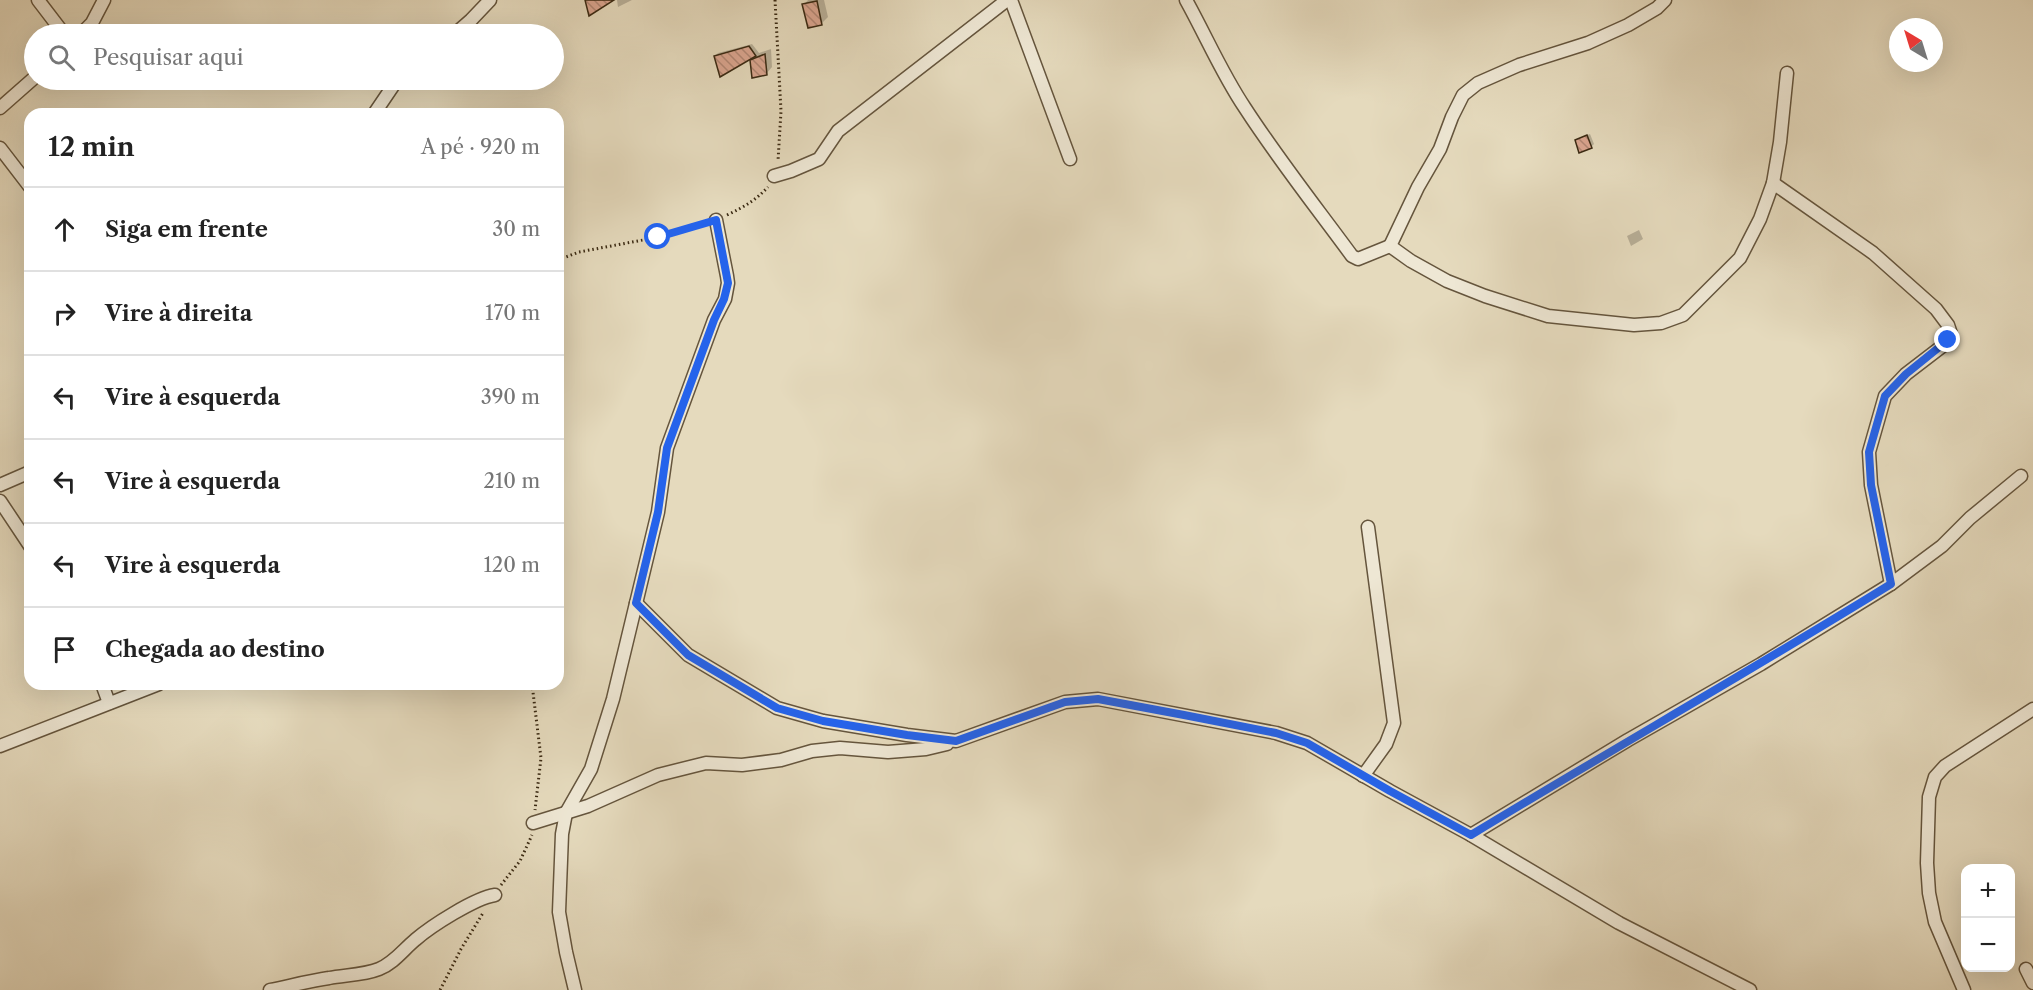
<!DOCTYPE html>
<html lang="pt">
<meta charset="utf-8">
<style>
body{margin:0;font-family:"Libre Caslon Text",serif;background:#f2f2f2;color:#222}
.controls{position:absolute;right:18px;bottom:18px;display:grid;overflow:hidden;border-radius:12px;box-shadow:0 6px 24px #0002}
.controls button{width:54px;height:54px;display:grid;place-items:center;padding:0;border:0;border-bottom:2px solid #e0e0e0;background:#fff;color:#222;font:30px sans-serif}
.compass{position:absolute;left:1889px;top:18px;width:54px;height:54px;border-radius:50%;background:#fff;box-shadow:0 6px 24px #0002;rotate:322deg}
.stop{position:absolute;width:18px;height:18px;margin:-14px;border:4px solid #2563eb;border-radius:50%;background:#fff}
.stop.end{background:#2563eb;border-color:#fff;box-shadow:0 2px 6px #0008}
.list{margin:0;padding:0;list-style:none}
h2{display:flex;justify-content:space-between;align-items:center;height:78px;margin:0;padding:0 24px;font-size:26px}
h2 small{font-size:20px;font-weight:400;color:#767676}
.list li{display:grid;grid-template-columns:39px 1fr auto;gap:18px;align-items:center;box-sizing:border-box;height:84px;padding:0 24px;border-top:2px solid #e0e0e0}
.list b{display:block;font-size:22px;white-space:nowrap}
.list em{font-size:20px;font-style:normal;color:#767676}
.icon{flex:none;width:33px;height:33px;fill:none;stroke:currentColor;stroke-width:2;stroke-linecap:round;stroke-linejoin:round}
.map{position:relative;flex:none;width:2033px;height:990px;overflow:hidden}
.search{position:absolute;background:#fff;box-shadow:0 6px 24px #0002;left:24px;top:24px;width:540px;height:66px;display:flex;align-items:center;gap:15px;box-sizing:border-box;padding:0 21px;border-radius:33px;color:#767676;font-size:22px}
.panel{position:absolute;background:#fff;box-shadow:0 6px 24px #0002;left:24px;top:108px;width:540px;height:582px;border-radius:18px}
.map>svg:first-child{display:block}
</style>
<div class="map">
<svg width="2033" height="990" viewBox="0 0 2033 990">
<defs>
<pattern id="building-back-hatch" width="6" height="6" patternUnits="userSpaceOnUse" patternTransform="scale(1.5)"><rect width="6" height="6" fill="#daa58f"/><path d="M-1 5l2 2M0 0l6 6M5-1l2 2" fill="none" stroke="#b28673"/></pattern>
</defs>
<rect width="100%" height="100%" fill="#e5dabd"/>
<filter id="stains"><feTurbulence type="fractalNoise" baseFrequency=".00333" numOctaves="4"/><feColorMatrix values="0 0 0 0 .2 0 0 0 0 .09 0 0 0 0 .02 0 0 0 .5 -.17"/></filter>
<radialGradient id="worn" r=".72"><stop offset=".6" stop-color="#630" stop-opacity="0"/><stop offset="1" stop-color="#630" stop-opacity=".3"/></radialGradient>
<g fill="#0003">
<polygon points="617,0 632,0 618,7"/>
<polygon points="808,0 824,0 828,17 821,24 804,5"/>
<polygon points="752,44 759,53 771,49 772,67 766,74 751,60 756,54 721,75 715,56 718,53"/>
<polygon points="1590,134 1594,144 1591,147 1576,140"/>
<polygon points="1639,230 1643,239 1631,246 1627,236"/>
</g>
<g fill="url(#building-back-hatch)" stroke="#3a2912" stroke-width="1.5">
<polygon points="585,0 614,0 589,16"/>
<polygon points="817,1 822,25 808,28 802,4"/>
<polygon points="749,46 756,56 720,77 714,56"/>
<polygon points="765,54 767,75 752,78 750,60"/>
<polygon points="1587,135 1592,148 1579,153 1575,140"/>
</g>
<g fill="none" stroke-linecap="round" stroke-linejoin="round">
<defs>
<g id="minor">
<polyline points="38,0 64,34"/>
<polyline points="1011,0 1070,159"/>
<path d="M1186,0C1206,36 1222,74 1245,108C1278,159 1316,207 1352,256L1358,259L1390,246"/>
<polyline points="1665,0 1657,8 1628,25 1588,43 1519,65 1478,83 1463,95 1452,117 1440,149 1418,187 1390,246 1411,261 1447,281 1485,296 1548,316 1634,325 1661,323 1683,315 1740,258 1760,219 1773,183 1780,142 1787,73"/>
<polyline points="81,34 92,23 104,0"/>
<polyline points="455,34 471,20 490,0"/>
<polyline points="0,108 34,78"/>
<polyline points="374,114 397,80"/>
<polyline points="0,148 30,187"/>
<polyline points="774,176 791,171 819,159 838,131 1007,0"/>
<polyline points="1773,183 1873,253 1936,309 1948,325 1951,334 1949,341 1906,374 1885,396 1869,452 1871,485 1891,584"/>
<polyline points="0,485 30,472"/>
<polyline points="0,501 30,546"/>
<polyline points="636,603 688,655 777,708 823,721 907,735 956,741 1065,702 1098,699 1276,733 1307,743 1390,791 1471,835 1619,923 1750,990"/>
<polyline points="102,684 109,703"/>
<polyline points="0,746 159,684"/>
<polyline points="1363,776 1386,744 1394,723 1368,527"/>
<polyline points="533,823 588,806 658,775 706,763 742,765 781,760 812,751 840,748 888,752 926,749 947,744"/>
<polyline points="1471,835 1628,740 1761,664 1891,584 1942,546 1970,518 2021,476"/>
<polyline points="2026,969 2033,983"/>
<path d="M270,990C290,986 309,981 329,978C345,975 364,975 379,969C394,963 403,950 415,940C431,926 475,898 495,895"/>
<polyline points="575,990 566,952 559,912 562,834 566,813 591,769 613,699 658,512 667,448 714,320 725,299 728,283 727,276 716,220"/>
<polyline points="1964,990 1935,922 1929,893 1927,863 1929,797 1935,777 1945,766 2033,709"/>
</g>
</defs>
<use href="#minor" stroke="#65553d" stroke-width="15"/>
<g stroke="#3a2912" stroke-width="3" stroke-dasharray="1.5 3" stroke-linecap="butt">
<polyline points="775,0 781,111 778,161"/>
<path d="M727,215C744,207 756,200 768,187"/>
<polyline points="558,260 579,252 659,237 704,223"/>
<polyline points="532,684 541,758 535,810"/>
<polyline points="501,885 520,861 532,835"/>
<polyline points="440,990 461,949 483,913"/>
</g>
<use href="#minor" stroke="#eee7d4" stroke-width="12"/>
</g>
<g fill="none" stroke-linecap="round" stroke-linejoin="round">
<path stroke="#2563eb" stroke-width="8" d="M658,237L716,220L728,283L724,299L714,320L667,448L658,512L636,603L688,655L777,708L823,721L907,735L956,741L1065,702L1098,699L1184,715L1276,733L1307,743L1390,791L1471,835C1611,750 1752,670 1891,584L1871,485L1869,452L1885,396L1906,374L1948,340"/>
</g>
<rect width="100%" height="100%" filter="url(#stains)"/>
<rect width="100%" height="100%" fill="url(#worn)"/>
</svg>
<div class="controls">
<button>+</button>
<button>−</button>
</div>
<svg class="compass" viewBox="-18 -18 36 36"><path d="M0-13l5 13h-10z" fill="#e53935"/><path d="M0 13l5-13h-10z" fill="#767676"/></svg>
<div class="stop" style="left:658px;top:237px"></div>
<div class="stop end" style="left:1948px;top:340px"></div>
<div class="search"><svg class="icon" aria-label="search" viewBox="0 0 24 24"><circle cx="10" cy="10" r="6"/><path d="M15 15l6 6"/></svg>Pesquisar aqui</div>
<section class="panel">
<h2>12 min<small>A pé · 920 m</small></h2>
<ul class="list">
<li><svg class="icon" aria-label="ahead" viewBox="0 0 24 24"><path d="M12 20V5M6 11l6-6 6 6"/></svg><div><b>Siga em frente</b></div><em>30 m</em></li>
<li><svg class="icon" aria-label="right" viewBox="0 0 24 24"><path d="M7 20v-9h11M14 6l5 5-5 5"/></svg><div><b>Vire à direita</b></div><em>170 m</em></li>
<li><svg class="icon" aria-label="left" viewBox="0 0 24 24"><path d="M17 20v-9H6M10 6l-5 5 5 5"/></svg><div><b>Vire à esquerda</b></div><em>390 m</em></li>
<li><svg class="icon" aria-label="left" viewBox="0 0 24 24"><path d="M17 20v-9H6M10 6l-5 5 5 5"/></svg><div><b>Vire à esquerda</b></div><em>210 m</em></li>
<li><svg class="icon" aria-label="left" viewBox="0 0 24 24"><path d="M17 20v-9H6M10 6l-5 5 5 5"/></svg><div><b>Vire à esquerda</b></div><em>120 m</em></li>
<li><svg class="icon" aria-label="arrive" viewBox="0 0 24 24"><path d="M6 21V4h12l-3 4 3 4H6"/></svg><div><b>Chegada ao destino</b></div></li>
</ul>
</section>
</div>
